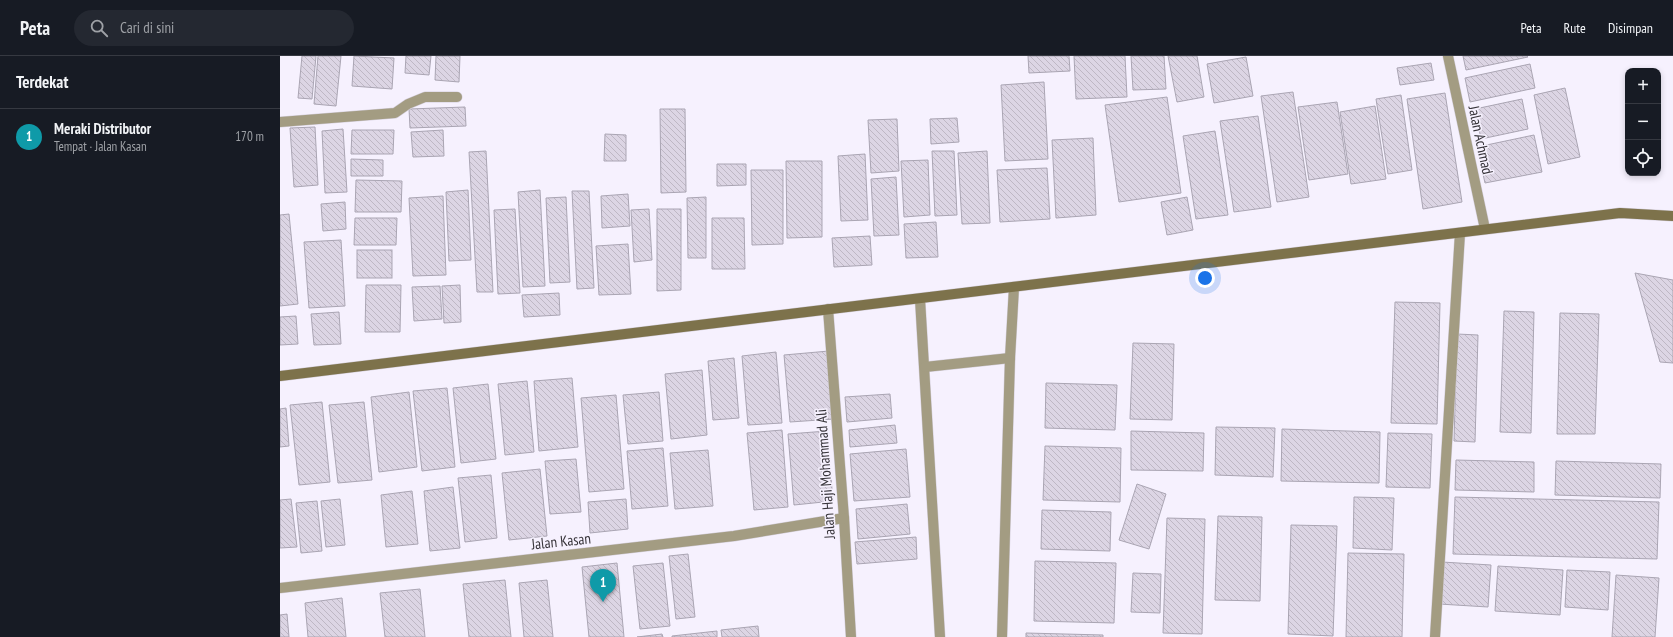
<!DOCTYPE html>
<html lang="id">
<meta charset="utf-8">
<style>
body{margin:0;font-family:"PT Sans Narrow",sans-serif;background:#242831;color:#f1f3f6}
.controls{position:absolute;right:12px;top:12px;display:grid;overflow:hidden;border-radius:8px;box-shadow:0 2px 6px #0003}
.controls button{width:36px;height:36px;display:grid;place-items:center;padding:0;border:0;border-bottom:1px solid #363941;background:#171b24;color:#f1f3f6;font:20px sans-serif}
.you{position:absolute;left:925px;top:222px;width:14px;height:14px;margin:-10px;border:3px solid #fff;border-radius:50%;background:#1a73e8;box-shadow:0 0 0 6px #1a73e833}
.badge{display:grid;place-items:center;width:26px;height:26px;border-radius:50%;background:#da9a9c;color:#fff;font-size:13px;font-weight:700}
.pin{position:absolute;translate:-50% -33px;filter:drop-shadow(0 1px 2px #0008)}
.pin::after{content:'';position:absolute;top:21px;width:14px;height:12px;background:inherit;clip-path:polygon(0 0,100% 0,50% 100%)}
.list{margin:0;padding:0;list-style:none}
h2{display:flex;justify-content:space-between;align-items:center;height:52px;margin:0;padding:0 16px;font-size:17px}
h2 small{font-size:13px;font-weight:400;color:#9ea1a6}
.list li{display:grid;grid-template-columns:26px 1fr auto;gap:12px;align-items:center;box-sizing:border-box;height:56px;padding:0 16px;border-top:1px solid #363941}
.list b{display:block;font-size:15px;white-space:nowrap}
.list p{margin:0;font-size:13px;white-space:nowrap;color:#9ea1a6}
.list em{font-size:13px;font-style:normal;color:#9ea1a6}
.icon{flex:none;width:22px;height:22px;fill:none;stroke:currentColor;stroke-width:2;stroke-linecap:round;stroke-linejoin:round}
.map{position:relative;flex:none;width:1393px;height:581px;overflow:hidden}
header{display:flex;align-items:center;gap:24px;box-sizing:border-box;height:56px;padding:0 20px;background:#171b24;border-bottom:1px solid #363941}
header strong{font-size:19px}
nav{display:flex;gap:22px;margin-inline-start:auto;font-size:14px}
.search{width:280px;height:36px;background:#242831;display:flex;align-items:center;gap:10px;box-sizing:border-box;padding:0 14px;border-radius:22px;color:#9ea1a6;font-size:15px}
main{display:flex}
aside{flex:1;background:#171b24}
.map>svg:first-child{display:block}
</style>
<header>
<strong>Peta</strong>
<div class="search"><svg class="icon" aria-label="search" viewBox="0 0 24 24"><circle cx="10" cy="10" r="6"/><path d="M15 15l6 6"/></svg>Cari di sini</div>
<nav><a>Peta</a><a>Rute</a><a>Disimpan</a></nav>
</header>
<main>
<aside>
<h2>Terdekat<small></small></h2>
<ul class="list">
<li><span class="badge" style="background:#0f9aa8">1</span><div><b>Meraki Distributor</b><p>Tempat · Jalan Kasan</p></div><em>170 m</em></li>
</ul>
</aside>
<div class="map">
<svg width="1393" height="581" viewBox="0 0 1393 581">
<defs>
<pattern id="building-back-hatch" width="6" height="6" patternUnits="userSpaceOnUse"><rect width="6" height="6" fill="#dcd5e4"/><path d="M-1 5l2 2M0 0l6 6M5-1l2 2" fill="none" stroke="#beb7c4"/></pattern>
</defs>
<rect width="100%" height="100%" fill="#f6f1fe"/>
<g fill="url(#building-back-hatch)" stroke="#aaa5b3">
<polygon points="22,0 36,0 32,43 18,42"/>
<polygon points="38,0 61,0 56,50 34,48"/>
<polygon points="74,0 114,2 112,33 72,30"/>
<polygon points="126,0 151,0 149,19 125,17"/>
<polygon points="156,0 180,0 179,26 155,24"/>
<polygon points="748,0 789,0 790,15 749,17"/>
<polygon points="794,0 845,0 847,41 796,43"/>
<polygon points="851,0 884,0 886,33 853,34"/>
<polygon points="888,0 917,0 924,41 897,46"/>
<polygon points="1183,0 1247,0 1248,1 1186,14"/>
<polygon points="966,1 973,40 934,47 927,8"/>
<polygon points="1151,7 1154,24 1120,29 1117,12"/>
<polygon points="1250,8 1255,32 1190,46 1185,22"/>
<polygon points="764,26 768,103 725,105 721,29"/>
<polygon points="1285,32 1300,101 1268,108 1254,39"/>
<polygon points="1013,36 1029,141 997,146 981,40"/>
<polygon points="1165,37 1182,146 1143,153 1127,43"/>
<polygon points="1121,39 1132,114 1108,118 1096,43"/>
<polygon points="887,41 901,137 839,146 825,49"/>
<polygon points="1242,43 1248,73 1201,83 1195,53"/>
<polygon points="1057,46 1068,118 1029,124 1018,51"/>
<polygon points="1095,50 1106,123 1071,128 1060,56"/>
<polygon points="185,51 186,70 130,72 129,53"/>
<polygon points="380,53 405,53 406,136 381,137"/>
<polygon points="978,60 991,151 954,156 940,65"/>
<polygon points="677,62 679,86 651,88 650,63"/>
<polygon points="617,63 619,115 591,117 588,64"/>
<polygon points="35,71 38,129 14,131 10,72"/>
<polygon points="63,73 67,136 45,137 42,75"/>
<polygon points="72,74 114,74 113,98 71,98"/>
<polygon points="163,74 164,100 133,101 131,76"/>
<polygon points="935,75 948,159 916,163 903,80"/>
<polygon points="325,78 346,79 346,105 324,105"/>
<polygon points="1254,79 1262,116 1205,127 1197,91"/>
<polygon points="813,82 816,159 776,162 772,84"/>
<polygon points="206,95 213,236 197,236 189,96"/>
<polygon points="652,95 674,95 677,159 655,160"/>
<polygon points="707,95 710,167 682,168 678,97"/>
<polygon points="585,98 588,164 561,165 558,100"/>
<polygon points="71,103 103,104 103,120 71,120"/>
<polygon points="648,104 650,159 624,161 621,105"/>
<polygon points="506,105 542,105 542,181 507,182"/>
<polygon points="437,108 466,108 466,129 437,130"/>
<polygon points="767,112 770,163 720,166 717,114"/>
<polygon points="471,114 503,114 503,188 472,189"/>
<polygon points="616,121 619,179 594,180 591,123"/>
<polygon points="76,124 122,125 121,156 75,156"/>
<polygon points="188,134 191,204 169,205 166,136"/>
<polygon points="260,134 265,230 243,231 238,136"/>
<polygon points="292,135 309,135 314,232 297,233"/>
<polygon points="348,138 350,170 322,172 321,140"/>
<polygon points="163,140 166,219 133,220 129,142"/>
<polygon points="286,141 290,226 270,227 266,142"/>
<polygon points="426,141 426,202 408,202 407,142"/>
<polygon points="907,141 913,174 887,179 881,146"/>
<polygon points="65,146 66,173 43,175 41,148"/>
<polygon points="235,153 240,237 218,238 214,154"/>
<polygon points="369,153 372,204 354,206 351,154"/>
<polygon points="377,153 401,153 401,234 377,235"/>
<polygon points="9,158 18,248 0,250 0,159"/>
<polygon points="75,162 117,162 116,189 74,189"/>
<polygon points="432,162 464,162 465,213 432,213"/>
<polygon points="656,166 658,201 626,202 624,168"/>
<polygon points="590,180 592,209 554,211 552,182"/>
<polygon points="61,184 65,250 29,252 24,186"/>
<polygon points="348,188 351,238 319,239 316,190"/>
<rect x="77" y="194" width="35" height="28"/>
<polygon points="1355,217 1393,224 1393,307 1380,306"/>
<polygon points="86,229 121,229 120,276 85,276"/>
<polygon points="180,229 181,266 164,267 162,230"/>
<polygon points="160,230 162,263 134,265 132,231"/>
<polygon points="279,237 280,259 244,261 242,239"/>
<polygon points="1115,246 1160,247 1157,368 1111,367"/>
<polygon points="1224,255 1254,256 1251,377 1220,376"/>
<polygon points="59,256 61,288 34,289 31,258"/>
<polygon points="1280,257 1319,258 1315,378 1277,378"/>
<polygon points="16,260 18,288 0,289 0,261"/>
<polygon points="1177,278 1198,279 1195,386 1174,385"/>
<polygon points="853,287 894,288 892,364 850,363"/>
<polygon points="549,295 554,363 510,366 504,299"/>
<polygon points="496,296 502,367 468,369 462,300"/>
<polygon points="454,302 459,362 433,364 428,305"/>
<polygon points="422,314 427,379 391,383 385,318"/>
<polygon points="292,322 298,391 259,395 254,325"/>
<polygon points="247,325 254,396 225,399 218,328"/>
<polygon points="766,327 837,329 835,374 765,372"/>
<polygon points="208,328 216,403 181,407 173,332"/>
<polygon points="167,332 175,411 142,415 133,335"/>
<polygon points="129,336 137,411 99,416 91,341"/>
<polygon points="379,336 383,385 348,388 343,339"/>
<polygon points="610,338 612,362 567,366 565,341"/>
<polygon points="336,339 344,433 309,436 301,342"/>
<polygon points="42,346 50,426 19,429 10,349"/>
<polygon points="84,346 92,424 58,427 49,349"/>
<polygon points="6,352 9,390 0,391 0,353"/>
<polygon points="615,369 617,387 570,391 569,374"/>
<polygon points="936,371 995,372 993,421 935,419"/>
<polygon points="1002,373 1100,376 1099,427 1001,425"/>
<polygon points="502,374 508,451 474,454 467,377"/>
<polygon points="547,375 553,445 514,449 508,378"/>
<polygon points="851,375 924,377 923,415 851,414"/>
<polygon points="1108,377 1152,378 1150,432 1106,431"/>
<polygon points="765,390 841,392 840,446 763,444"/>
<polygon points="383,392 388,450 352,453 347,395"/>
<polygon points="626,393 630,441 574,445 570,398"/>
<polygon points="428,394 433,450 395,453 390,397"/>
<polygon points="296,403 301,456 270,458 265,405"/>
<polygon points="1176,404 1254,406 1254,436 1175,434"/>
<polygon points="1276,405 1381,408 1380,442 1275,439"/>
<polygon points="260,413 267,480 229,484 222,417"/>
<polygon points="211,419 217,482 185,486 178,422"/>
<polygon points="857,428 886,438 869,493 839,484"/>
<polygon points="173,431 180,492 150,495 144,435"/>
<polygon points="132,435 138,488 106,491 101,439"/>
<polygon points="1074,441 1114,442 1112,494 1073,492"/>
<polygon points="1175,441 1379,446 1377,503 1173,498"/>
<polygon points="11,443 17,491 0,492 0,444"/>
<polygon points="60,443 65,489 46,491 41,445"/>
<polygon points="346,443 348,473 310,477 308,446"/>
<polygon points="37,445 42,495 21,497 16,447"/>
<polygon points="627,448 630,478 578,483 576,453"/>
<polygon points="762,454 831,456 830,495 761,493"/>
<polygon points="938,460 982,461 980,545 935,544"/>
<polygon points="887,462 925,463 922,578 883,577"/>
<polygon points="1011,469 1057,470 1053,580 1008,578"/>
<polygon points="636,481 637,503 577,508 575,486"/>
<polygon points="1068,497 1124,498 1122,581 1066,581"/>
<polygon points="408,498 415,561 396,563 389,500"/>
<polygon points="755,505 836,507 834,567 754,565"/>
<polygon points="1162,506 1211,509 1208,551 1159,548"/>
<polygon points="337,507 344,581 309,581 302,511"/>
<polygon points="383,507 390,570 360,573 353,510"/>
<polygon points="1218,510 1283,514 1280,559 1215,555"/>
<polygon points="1287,514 1330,516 1328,554 1285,551"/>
<polygon points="853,517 881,518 880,557 851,556"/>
<polygon points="1336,519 1379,522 1375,581 1332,581"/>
<polygon points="225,524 231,581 189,581 183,528"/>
<polygon points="267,524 273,581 244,581 239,527"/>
<polygon points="140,533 145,581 105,581 100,537"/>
<polygon points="62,542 66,581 28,581 25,547"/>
<polygon points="7,558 9,581 0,581 0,559"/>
<polygon points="478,570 479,581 442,581 441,574"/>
<polygon points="437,575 437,581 392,581 392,580"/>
<polygon points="746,577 823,579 823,581 746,581"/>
<polygon points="382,578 383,581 357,581"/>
</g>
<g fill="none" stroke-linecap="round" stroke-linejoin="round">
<defs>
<g id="street">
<polyline points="1168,0 1205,173"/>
<polyline points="0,66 115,57 128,48 145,41 177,41"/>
<polyline points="640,243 660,581"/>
<polyline points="548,253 564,462 571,581"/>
<polyline points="645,311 730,302"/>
<polyline points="0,532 454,480 564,462"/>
<polyline points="722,581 730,302 734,231"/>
<polyline points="1155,581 1180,177"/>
</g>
<polyline id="secondary" points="0,320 1340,157 1393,160"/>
</defs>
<use href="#street" stroke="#d4cfdb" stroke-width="11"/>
<use href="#secondary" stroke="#d4cfdb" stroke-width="11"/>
<use href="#street" stroke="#a39c82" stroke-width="10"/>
<use href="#secondary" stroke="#7d724b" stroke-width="10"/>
</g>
<g text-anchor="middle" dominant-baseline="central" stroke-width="3" stroke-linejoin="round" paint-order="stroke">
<g font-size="15" fill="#38353b" stroke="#f6f1fe">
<text transform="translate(1201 84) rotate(78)">Jalan Achmad</text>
<text transform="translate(545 418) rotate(-94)">Jalan Haji Mohammad Ali</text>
<text transform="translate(281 485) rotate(-6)">Jalan Kasan</text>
</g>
</g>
</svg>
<div class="controls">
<button>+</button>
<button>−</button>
<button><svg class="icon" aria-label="locate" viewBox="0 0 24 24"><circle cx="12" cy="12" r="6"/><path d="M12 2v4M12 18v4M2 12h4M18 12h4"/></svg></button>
</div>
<div class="you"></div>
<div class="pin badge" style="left:323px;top:546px;background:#0f9aa8">1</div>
</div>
</main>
